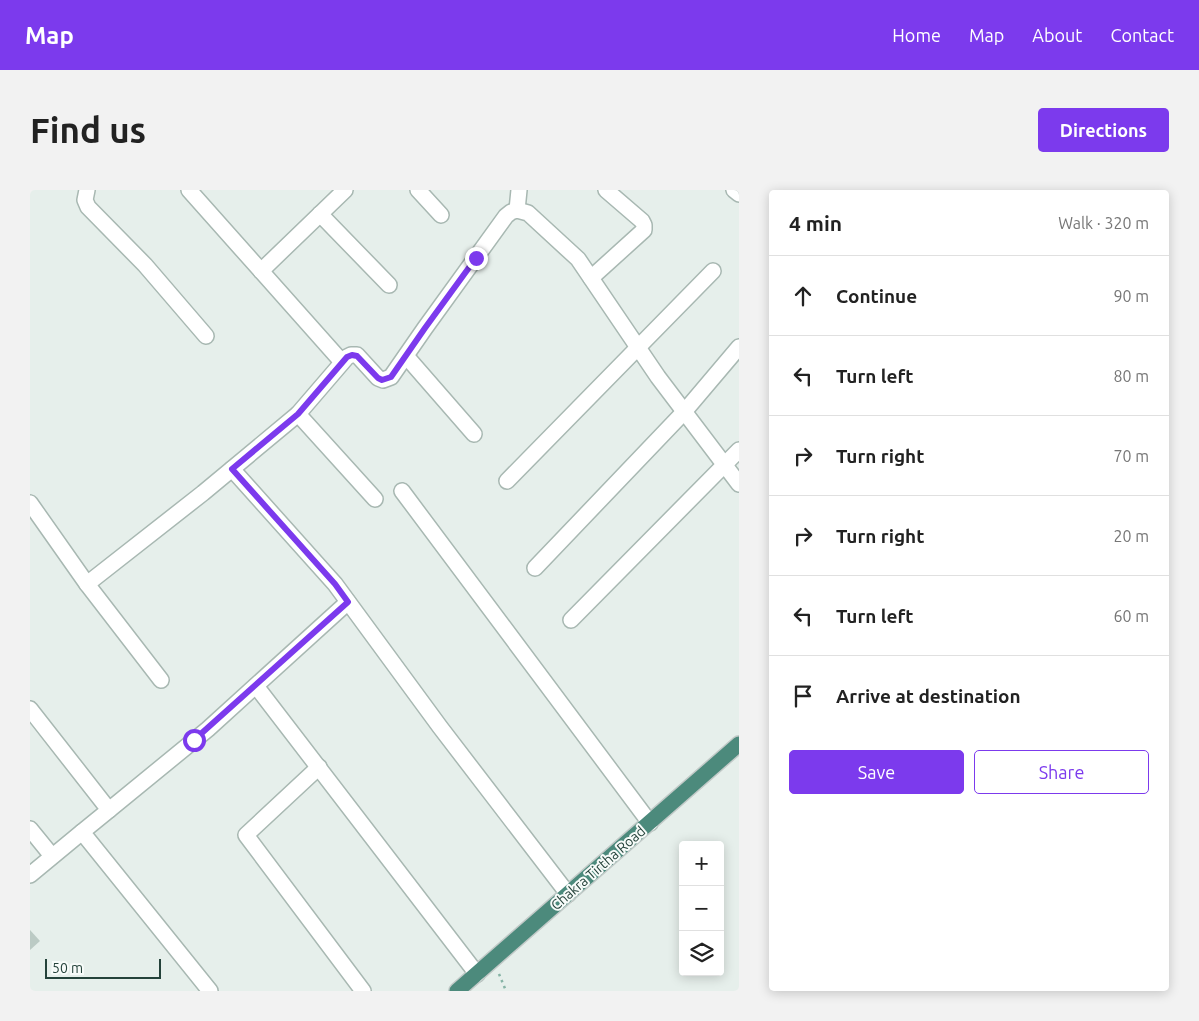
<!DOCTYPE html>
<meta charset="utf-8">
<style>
body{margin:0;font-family:Ubuntu,sans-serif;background:#f2f2f2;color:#222}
.controls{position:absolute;right:15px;bottom:15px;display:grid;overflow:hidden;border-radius:5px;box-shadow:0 2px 12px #0003}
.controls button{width:45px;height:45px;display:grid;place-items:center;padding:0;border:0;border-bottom:1px solid #e0e0e0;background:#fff;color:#222;font:25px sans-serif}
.scale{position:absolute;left:15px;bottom:12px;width:116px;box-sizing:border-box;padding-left:5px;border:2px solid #24423a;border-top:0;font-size:14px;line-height:18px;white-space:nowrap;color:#24423a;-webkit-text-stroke:4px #f7fbf9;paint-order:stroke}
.stop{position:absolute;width:15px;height:15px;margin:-11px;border:4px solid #7c3aed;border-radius:50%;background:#fff}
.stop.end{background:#7c3aed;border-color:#fff;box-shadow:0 1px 5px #0008}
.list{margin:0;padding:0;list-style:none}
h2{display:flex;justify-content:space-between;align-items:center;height:65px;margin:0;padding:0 20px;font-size:21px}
h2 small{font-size:16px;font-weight:400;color:#767676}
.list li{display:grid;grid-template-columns:32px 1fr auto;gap:15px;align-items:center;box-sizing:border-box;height:80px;padding:0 20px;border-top:1px solid #e0e0e0}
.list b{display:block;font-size:19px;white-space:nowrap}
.list em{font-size:16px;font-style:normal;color:#767676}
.actions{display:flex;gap:10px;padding:15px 20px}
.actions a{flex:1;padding:11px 0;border:1px solid #7c3aed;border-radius:5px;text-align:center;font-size:18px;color:#7c3aed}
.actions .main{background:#7c3aed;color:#fff}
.icon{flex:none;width:28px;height:28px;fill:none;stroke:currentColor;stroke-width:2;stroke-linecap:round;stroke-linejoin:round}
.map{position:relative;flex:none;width:709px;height:801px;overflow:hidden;border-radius:5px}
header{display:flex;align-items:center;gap:30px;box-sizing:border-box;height:70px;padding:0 25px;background:#7c3aed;color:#fff}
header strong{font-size:24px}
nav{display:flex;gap:28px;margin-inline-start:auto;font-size:18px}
.intro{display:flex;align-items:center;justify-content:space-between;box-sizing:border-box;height:120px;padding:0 30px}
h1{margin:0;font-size:35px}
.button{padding:12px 22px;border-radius:5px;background:#7c3aed;color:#fff;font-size:18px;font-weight:700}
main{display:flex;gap:30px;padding:0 30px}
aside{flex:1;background:#fff;border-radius:5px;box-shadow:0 2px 12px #0003}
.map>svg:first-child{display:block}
</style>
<header>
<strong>Map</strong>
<nav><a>Home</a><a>Map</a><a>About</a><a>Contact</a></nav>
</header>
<div class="intro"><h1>Find us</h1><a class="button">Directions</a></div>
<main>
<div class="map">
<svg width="709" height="801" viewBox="0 0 709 801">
<rect width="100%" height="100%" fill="#e6efeb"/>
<polygon fill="#bbcac4" points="0,740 10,751 0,760"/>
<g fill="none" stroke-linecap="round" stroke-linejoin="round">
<defs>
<g id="minor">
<polyline points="57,0 55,10 58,17 115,75 176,146"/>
<polyline points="159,0 312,172"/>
<polyline points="388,0 411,25"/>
<polyline points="704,0 709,4"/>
<polyline points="487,20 489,0"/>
<polyline points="290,24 359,95"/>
<polyline points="231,81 315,0"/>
<polyline points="561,88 614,40 614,35 612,31 576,0"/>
<polyline points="376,166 444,244"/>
<polyline points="268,224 345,309"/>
<polyline points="202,279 305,394 410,537 538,704"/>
<polyline points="477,291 683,81"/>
<polyline points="372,301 620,633"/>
<polyline points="0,313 57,394 131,490"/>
<polyline points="505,378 654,222 709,157"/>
<polyline points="57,394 173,303 268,224 317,167 321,165 327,165 348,188 353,190 361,187 395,138 476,26 481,22 487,20 498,23 548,69 628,187 709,294"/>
<polyline points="541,430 709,260"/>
<polyline points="226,496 447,784"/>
<polyline points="0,519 79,620 52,642 180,801"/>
<polyline points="289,577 216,645 333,801"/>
<polyline points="79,620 178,539 318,412"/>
<polyline points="0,639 22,666"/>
<polyline points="0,685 52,642"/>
</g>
<polyline id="trunk" points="427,801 709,554"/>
</defs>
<use href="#minor" stroke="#a8b8b2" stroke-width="18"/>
<use href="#trunk" stroke="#c2cac8" stroke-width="18"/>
<polyline stroke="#86b3a5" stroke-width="2.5" stroke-dasharray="2.5 4" stroke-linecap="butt" points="469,784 476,801"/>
<use href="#minor" stroke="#fff" stroke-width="15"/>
<use href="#trunk" stroke="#4c8a7c" stroke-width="15"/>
</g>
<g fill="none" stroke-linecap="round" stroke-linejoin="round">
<polyline stroke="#7c3aed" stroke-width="6" points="164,550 318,412 305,394 202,279 268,224 317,167 322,165 327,166 348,188 352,190 361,187 395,138 446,68"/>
</g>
<g text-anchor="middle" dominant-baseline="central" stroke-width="4" stroke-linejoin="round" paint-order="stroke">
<g font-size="14" fill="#24423a" stroke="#f7fbf9">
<text transform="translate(568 678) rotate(-41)">Chakra Tirtha Road</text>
</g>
</g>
</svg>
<div class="controls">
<button>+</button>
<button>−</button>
<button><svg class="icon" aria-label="layers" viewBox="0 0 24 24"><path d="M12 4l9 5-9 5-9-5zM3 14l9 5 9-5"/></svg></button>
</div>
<div class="scale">50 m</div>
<div class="stop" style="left:164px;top:550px"></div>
<div class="stop end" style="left:446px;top:68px"></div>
</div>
<aside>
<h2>4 min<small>Walk · 320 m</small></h2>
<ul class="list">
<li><svg class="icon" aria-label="ahead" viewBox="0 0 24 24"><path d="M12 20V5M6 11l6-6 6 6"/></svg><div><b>Continue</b></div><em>90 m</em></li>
<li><svg class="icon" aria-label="left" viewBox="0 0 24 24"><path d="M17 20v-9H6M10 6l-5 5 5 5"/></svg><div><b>Turn left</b></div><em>80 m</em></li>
<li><svg class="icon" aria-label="right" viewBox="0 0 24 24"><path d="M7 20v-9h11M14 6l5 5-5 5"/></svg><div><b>Turn right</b></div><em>70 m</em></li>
<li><svg class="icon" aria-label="right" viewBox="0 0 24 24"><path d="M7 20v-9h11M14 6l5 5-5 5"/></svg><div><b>Turn right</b></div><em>20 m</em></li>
<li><svg class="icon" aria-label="left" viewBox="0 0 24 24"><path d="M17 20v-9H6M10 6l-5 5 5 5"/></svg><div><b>Turn left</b></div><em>60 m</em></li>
<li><svg class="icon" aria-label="arrive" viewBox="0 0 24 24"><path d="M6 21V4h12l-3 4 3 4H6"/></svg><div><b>Arrive at destination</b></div></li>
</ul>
<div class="actions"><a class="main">Save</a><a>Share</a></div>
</aside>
</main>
